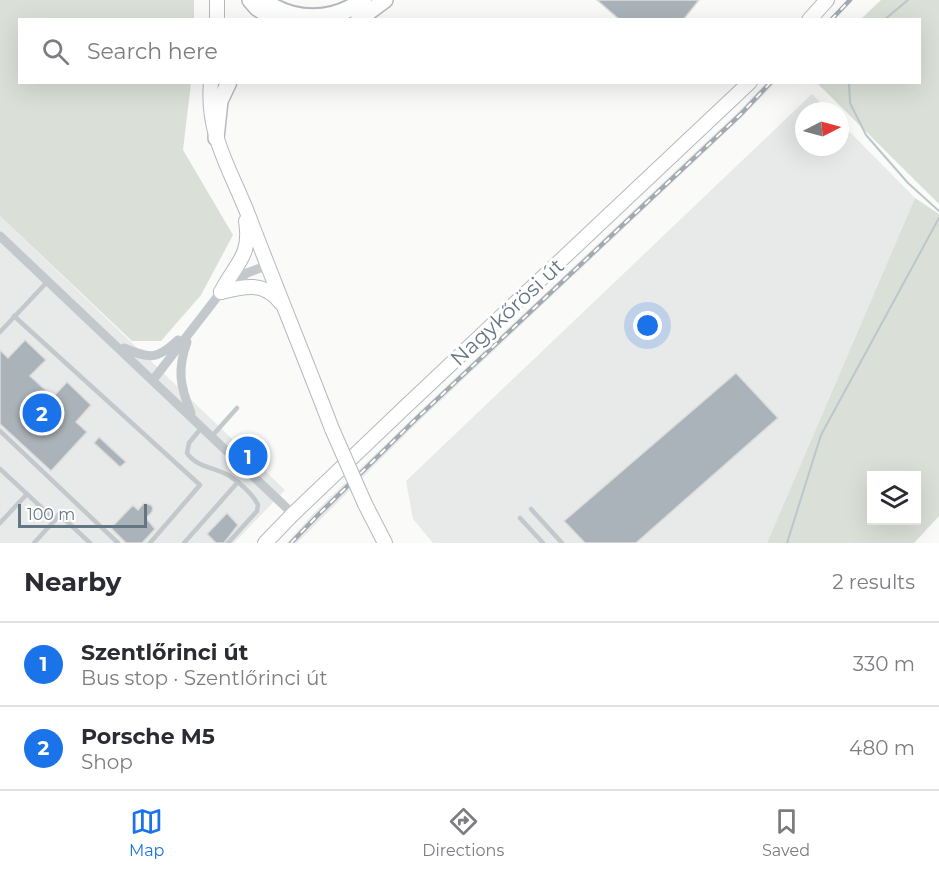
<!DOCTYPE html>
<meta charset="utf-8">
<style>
body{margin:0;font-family:Montserrat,sans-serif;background:#f2f2f3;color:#2b2b33}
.controls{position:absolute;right:18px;bottom:18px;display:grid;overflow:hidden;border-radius:0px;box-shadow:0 6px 24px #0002}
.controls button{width:54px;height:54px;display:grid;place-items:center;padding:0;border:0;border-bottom:2px solid #e1e1e2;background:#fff;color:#2b2b33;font:30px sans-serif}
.compass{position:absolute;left:795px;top:102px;width:54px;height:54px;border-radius:50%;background:#fff;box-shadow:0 6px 24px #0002;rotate:84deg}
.scale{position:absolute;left:18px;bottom:15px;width:129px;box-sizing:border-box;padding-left:6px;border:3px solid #657683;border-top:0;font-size:16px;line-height:21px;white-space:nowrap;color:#657683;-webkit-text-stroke:4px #fff;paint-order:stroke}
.you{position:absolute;left:648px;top:326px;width:21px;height:21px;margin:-15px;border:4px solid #fff;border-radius:50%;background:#1a73e8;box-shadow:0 0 0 9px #1a73e833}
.badge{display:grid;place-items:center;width:39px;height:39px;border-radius:50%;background:#1a73e8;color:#fff;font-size:20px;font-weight:700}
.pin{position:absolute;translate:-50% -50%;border:3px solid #fff;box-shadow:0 2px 6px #0006}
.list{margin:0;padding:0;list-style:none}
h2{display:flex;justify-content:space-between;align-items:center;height:78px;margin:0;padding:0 24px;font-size:26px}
h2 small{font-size:20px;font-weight:400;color:#7c7c81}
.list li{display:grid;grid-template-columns:39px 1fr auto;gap:18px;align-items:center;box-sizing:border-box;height:84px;padding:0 24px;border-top:2px solid #e1e1e2}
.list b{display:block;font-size:22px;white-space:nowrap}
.list p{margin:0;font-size:20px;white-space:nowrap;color:#7c7c81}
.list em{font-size:20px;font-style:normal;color:#7c7c81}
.icon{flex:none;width:33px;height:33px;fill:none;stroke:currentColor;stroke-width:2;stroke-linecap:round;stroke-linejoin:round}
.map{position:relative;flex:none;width:939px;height:543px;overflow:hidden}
.search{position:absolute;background:#fff;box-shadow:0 6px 24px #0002;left:18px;right:18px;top:18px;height:66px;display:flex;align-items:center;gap:15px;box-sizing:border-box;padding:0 21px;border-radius:0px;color:#7c7c81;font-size:22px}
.sheet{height:246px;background:#fff}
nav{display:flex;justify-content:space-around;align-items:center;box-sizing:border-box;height:84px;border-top:2px solid #e1e1e2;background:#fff;font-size:16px;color:#7c7c81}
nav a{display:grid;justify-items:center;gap:3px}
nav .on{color:#1a73e8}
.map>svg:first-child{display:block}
</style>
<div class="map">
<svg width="939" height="543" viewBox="0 0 939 543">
<rect width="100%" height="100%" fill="#fafaf8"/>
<g fill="#e8e9e9">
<polygon points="766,83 775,83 743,116 418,422 297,543 287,543 314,513 414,417 739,111"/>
<polygon points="812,94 829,111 804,111 804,147 840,147 840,122 915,198 767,543 433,543 413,519 406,481"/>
<polygon points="0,216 285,490 234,543 0,543"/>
</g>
<g fill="#dadfd7" fill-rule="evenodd">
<polygon points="0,0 194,0 194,19 20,20 20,82 191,83 183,150 233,235 201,295 161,341 132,341 0,216"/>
<polygon points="881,0 939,0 939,204 817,83 920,82 920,20 861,19"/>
<path d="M915,198L939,214V516L914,543H767ZM872,476H916V520H872Z"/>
</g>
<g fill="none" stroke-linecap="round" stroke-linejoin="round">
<g stroke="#bbc7cb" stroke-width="2">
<polyline points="884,20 908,0"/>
<polyline points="849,82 850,103 866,135 908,183 939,211"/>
<polyline points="787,543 821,435 939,218"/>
</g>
</g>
<g fill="#aab3b9" stroke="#dcdcda" stroke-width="1.5">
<polygon points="597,0 699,0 683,20 620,20"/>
<polygon points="25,340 46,360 30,376 53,397 67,382 91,405 76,422 87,432 51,471 0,424 0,350 8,358"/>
<polygon points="736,373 778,418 636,543 585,543 564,521"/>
<polygon points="99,437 126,462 120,467 94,443"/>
<polygon points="144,503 151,505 153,508 152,512 146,518 155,529 142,543 126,543 111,528 133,505 138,510"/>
<polygon points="227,513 238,525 224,543 216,543 207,534"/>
</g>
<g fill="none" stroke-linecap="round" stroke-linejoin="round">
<defs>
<g id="secondary">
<polyline points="217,20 217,0"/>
<polyline points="809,20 827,0"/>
<path d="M211,82C206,135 231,170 249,217C276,288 305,358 332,429"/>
<path d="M221,292C235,264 252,256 246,221"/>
<path d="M221,292C244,286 264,281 281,303"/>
<polyline points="365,504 385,543"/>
<polyline points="265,543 293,514 402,410 750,82"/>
</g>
<g id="primary">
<polyline points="250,0 257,8 275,20"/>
<polyline points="358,20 385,0"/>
<polyline points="216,138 220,101 229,82"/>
</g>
<path id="highway" d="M263,0C292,23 333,23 363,0"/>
</defs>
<use href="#secondary" stroke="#b3babf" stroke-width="16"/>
<use href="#primary" stroke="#b5babe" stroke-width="18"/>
<use href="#highway" stroke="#b4b9bd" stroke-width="20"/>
<g stroke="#c3c8cc" stroke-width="4.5">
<polyline points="14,316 200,485 150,543"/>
<polyline points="0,332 48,281"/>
<path d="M202,427L189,443L187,453C196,467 214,467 228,475C238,481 253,494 258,505L257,511L228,543"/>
<polyline points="0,431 118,543"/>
<polyline points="212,436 237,408"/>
<polyline points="0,469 55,520 59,514 90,543"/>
<polyline points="531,509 562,543"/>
<polyline points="520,518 543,543"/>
<polyline points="0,523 27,494"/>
<polyline points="34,543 55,520"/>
<polyline points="184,543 238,482"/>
</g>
<g stroke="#c3c8cc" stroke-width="9">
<polyline points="0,236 293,514"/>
<path d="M187,342C177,370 180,386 191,413"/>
<path d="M124,348C150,359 157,360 178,340"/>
<polyline points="153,380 221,292 247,273 268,265"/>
</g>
<use href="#secondary" stroke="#fff" stroke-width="14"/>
<use href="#primary" stroke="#fff" stroke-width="15"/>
<use href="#highway" stroke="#fff" stroke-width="16"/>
<defs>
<g id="rail">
<polyline points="831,20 850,0"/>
<polyline points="291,543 317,516 416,419 741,114 771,82"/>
</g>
</defs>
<use href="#rail" stroke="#a2aab0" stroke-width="4.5"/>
<use href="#rail" stroke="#fff" stroke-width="2" stroke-dasharray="7" stroke-linecap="butt"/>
<defs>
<polyline id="secondary-bridge" points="332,429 365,504"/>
</defs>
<use href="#secondary-bridge" stroke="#b3babf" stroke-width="16" stroke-linecap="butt"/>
<use href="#secondary-bridge" stroke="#fff" stroke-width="14"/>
</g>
<g text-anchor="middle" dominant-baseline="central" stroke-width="6" stroke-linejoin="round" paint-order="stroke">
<g font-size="21" fill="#657683" stroke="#fff">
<text transform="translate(507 312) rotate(-43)">Nagykőrösi út</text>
</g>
</g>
</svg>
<div class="controls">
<button><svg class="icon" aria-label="layers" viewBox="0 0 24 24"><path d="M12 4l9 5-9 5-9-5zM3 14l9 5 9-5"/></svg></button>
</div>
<svg class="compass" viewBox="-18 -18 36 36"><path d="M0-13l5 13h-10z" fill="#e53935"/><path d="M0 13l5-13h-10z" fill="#7c7c81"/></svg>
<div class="scale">100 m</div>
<div class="you"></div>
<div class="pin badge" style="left:248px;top:456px">1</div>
<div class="pin badge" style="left:42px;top:413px">2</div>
<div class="search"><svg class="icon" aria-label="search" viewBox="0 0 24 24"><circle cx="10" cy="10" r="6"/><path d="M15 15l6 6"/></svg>Search here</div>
</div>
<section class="sheet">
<h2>Nearby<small>2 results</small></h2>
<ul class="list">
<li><span class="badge">1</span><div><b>Szentlőrinci út</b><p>Bus stop · Szentlőrinci út</p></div><em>330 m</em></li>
<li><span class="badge">2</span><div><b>Porsche M5</b><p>Shop</p></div><em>480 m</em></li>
</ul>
</section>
<nav>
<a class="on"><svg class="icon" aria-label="map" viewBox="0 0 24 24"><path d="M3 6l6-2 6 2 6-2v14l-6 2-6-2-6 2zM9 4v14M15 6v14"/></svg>Map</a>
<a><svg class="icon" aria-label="directions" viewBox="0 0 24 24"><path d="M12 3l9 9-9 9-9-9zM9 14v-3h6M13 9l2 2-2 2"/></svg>Directions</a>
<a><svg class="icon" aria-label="saved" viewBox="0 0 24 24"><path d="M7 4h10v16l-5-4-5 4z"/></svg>Saved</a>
</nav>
